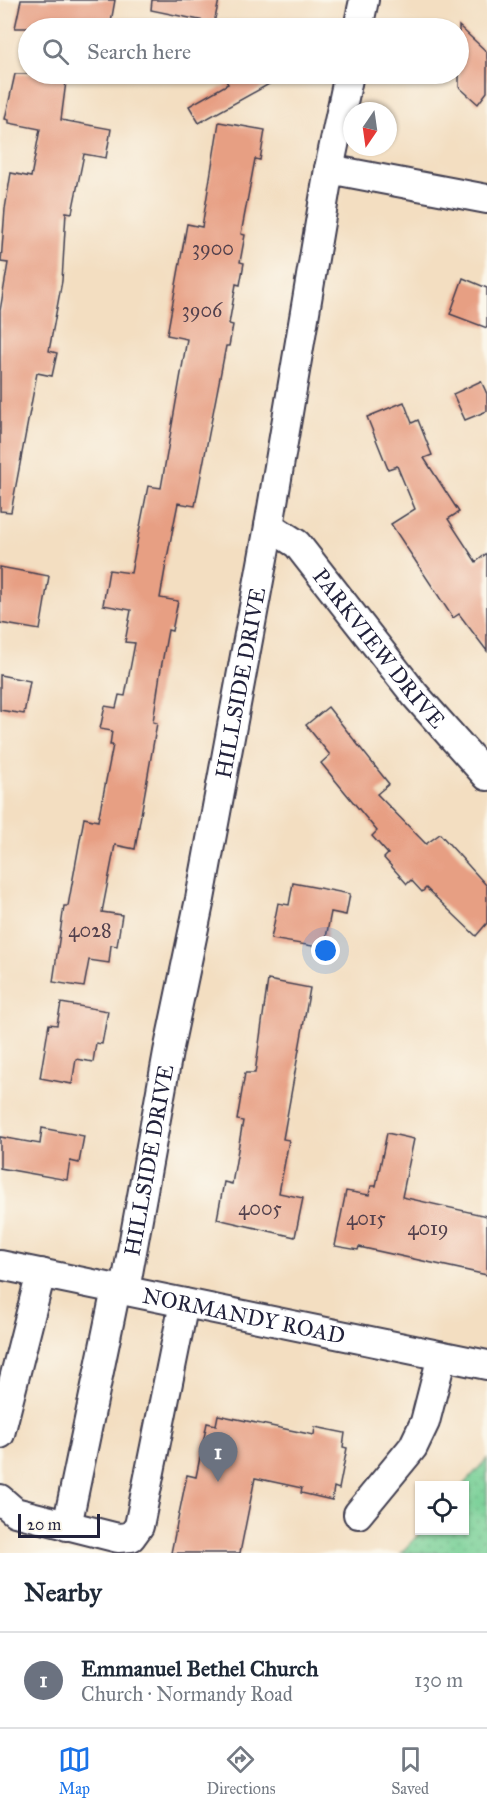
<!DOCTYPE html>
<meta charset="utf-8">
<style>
body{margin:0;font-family:"IM FELL Great Primer",serif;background:#f2f2f3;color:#1f2937}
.controls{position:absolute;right:18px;bottom:18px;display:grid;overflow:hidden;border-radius:0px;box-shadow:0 2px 4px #0004}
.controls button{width:54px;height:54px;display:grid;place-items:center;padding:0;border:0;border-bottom:2px solid #e0e1e3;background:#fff;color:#1f2937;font:30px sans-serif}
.compass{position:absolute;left:343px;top:102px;width:54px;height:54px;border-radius:50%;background:#fff;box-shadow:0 2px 4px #0004;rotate:193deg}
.scale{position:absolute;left:18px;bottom:15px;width:82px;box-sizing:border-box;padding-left:6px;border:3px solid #22223b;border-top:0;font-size:16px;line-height:21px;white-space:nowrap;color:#22223b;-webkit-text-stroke:4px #fbf7ec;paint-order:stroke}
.you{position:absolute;left:326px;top:951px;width:21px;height:21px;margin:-15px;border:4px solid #fff;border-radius:50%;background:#1a73e8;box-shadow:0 0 0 9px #1a73e833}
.badge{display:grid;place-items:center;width:39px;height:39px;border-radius:50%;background:#1a73e8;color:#fff;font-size:20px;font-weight:700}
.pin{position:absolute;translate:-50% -50px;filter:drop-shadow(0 2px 3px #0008)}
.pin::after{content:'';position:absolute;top:32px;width:21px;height:18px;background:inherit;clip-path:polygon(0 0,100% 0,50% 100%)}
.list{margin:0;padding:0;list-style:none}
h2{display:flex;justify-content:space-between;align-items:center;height:78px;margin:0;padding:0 24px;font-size:26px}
h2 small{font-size:20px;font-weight:400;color:#747a83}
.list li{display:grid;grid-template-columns:39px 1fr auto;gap:18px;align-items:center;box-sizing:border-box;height:96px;padding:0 24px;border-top:2px solid #e0e1e3}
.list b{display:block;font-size:22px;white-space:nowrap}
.list p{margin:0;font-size:20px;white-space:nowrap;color:#747a83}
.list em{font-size:20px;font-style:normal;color:#747a83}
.icon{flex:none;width:33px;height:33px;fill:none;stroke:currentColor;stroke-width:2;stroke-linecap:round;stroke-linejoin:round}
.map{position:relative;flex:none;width:487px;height:1553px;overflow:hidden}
.search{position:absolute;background:#fff;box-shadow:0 2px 4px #0004;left:18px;right:18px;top:18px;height:66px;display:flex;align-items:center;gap:15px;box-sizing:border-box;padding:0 21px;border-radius:33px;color:#747a83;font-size:22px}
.sheet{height:174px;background:#fff}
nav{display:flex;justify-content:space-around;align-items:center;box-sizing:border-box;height:84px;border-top:2px solid #e0e1e3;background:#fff;font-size:16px;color:#747a83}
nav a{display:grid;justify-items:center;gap:3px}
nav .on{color:#1a73e8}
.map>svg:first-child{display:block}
</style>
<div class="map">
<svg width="487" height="1553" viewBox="0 0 487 1553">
<defs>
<pattern id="park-dots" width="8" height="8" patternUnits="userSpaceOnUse" patternTransform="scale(1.5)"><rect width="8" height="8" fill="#76cf95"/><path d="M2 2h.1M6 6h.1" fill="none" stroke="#66b181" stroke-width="1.8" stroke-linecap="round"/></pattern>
</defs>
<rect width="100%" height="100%" fill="#fbf7ec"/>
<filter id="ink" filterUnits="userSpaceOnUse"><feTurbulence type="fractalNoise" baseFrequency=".0167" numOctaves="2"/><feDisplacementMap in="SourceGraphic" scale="12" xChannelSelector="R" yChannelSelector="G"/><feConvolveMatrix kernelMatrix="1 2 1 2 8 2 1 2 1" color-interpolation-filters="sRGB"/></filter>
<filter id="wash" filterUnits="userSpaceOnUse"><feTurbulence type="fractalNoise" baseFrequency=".008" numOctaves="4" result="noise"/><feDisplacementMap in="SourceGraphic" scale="24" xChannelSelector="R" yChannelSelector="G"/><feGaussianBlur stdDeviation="1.35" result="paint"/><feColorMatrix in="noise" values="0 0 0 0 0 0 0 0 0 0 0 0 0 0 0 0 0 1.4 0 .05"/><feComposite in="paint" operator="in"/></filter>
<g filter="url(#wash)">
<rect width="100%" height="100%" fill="#f3dec1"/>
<polygon fill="url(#park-dots)" stroke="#4c7868" stroke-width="1.5" points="487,1459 487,1553 401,1553 422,1531 464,1530 463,1485"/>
<g id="blocks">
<g fill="#e79f83">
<polygon points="21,0 115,0 110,28 15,28"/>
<polygon points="152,0 219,0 214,23 151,10"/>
<polygon points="459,26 487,52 487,92 478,104 459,87"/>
<polygon points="15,74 67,74 61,120 111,129 106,158 84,154 72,213 66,212 62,281 49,351 57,353 52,376 37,373 11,512 0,511 0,311 8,263 1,262 5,209 11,173 31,177 40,129 9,123 9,120 5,119"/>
<polygon points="222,74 287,74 199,123 189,106 228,84"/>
<polygon points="219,122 265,130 260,160 255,159 241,234 245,235 240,262 244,263 240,285 236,284 229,324 233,325 229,346 226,346 195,506 178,503 167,558 160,598 178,601 172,631 168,630 160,674 153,722 157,723 135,849 115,845 102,912 122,915 117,946 111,945 109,963 89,960 84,987 53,982 64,906 68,906 84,818 98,821 113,745 110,745 112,731 100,729 105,706 116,708 119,695 125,696 135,643 125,642 131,610 103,605 109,570 131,573 148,486 161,488 187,339 167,335 187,224 202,227"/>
<polygon points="463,278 487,288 487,328 450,314"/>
<polygon points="481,381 487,394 487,411 465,420 453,394"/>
<polygon points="404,402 412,423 418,420 432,455 424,458 459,512 448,519 476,562 487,553 487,651 459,614 453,618 391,524 415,509 397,466 388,469 367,417"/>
<polygon points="0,567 49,576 40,630 0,623"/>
<polygon points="0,675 30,681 24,714 0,710"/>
<polygon points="328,707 389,784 377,794 426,844 440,834 487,886 487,923 476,936 426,888 422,892 411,880 407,884 384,858 388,854 372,836 377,831 321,763 330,755 306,725"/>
<polygon points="293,883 350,894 346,915 331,912 324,948 271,939 278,903 289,905"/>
<polygon points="268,980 310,988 283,1139 289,1140 279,1193 303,1198 295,1237 217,1219 224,1182 232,1184 243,1121 237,1120 245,1073 255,1073"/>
<polygon points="61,1003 108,1011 102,1044 96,1043 93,1062 76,1059 72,1084 40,1078 49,1024 57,1025"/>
<polygon points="42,1128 84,1136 79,1163 70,1161 67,1180 0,1168 0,1137 40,1144"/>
<polygon points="387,1133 414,1139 402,1197 487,1216 487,1275 359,1247 358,1250 335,1246 346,1191 369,1195 371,1186 376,1186"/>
<polygon points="218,1415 314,1435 315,1427 345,1433 343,1447 347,1448 339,1489 334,1487 332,1500 301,1493 302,1488 255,1478 240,1553 171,1553 187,1475 196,1477 207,1423 216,1425"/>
</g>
</g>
</g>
<g filter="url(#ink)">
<use href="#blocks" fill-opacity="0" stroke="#413e4f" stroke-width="1.5"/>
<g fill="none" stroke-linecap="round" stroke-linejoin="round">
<defs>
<g id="minor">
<polyline points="358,28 364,0"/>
<polyline points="329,169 487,199"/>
<path id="s1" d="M269,526L297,544L415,695L487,776"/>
<path id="s2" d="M0,1265L487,1365"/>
<path id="s3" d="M125,1290L168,1052L200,899L269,526L329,169L349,74"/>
<polyline points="0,1434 41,1273"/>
<polyline points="0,1499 15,1512 118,1538 131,1537 139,1526 184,1303"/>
<polyline points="358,1514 413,1447 425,1422 442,1356"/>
<polyline points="67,1526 116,1289"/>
</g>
</defs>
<use href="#minor" stroke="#413e4f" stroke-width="32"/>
<use href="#minor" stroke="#fff" stroke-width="28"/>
</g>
</g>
<g text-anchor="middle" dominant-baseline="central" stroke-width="6" stroke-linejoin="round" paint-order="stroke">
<g font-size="20" fill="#53414d">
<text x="213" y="248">3900</text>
<text x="202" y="310">3906</text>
<text x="90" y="930">4028</text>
<text x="260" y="1208">4005</text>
<text x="366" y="1218">4015</text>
<text x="428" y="1228">4019</text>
</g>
<g font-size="22" fill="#22223b" stroke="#fbf7ec">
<text stroke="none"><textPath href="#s1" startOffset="166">PARKVIEW DRIVE</textPath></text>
<text stroke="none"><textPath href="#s3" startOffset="618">HILLSIDE DRIVE</textPath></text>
<text stroke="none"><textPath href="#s3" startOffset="132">HILLSIDE DRIVE</textPath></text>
<text stroke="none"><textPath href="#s2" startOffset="249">NORMANDY ROAD</textPath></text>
</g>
</g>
</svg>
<div class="controls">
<button><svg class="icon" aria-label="locate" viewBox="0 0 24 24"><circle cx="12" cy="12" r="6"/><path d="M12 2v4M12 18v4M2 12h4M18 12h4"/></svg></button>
</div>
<svg class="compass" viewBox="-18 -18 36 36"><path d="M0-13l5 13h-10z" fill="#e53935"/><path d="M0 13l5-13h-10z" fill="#747a83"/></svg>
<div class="scale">20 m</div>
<div class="you"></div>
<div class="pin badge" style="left:218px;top:1482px;background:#6b7280">1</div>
<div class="search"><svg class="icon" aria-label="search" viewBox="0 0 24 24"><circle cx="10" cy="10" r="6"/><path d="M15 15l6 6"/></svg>Search here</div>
</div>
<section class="sheet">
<h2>Nearby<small></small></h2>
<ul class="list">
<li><span class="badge" style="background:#6b7280">1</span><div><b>Emmanuel Bethel Church</b><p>Church · Normandy Road</p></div><em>130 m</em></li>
</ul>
</section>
<nav>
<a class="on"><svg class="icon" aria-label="map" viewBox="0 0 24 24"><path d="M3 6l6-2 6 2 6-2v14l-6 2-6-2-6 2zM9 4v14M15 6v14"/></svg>Map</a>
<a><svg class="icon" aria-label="directions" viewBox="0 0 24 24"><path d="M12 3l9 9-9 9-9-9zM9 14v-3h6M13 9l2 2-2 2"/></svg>Directions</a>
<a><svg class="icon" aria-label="saved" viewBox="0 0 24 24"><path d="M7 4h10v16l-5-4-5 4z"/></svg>Saved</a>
</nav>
